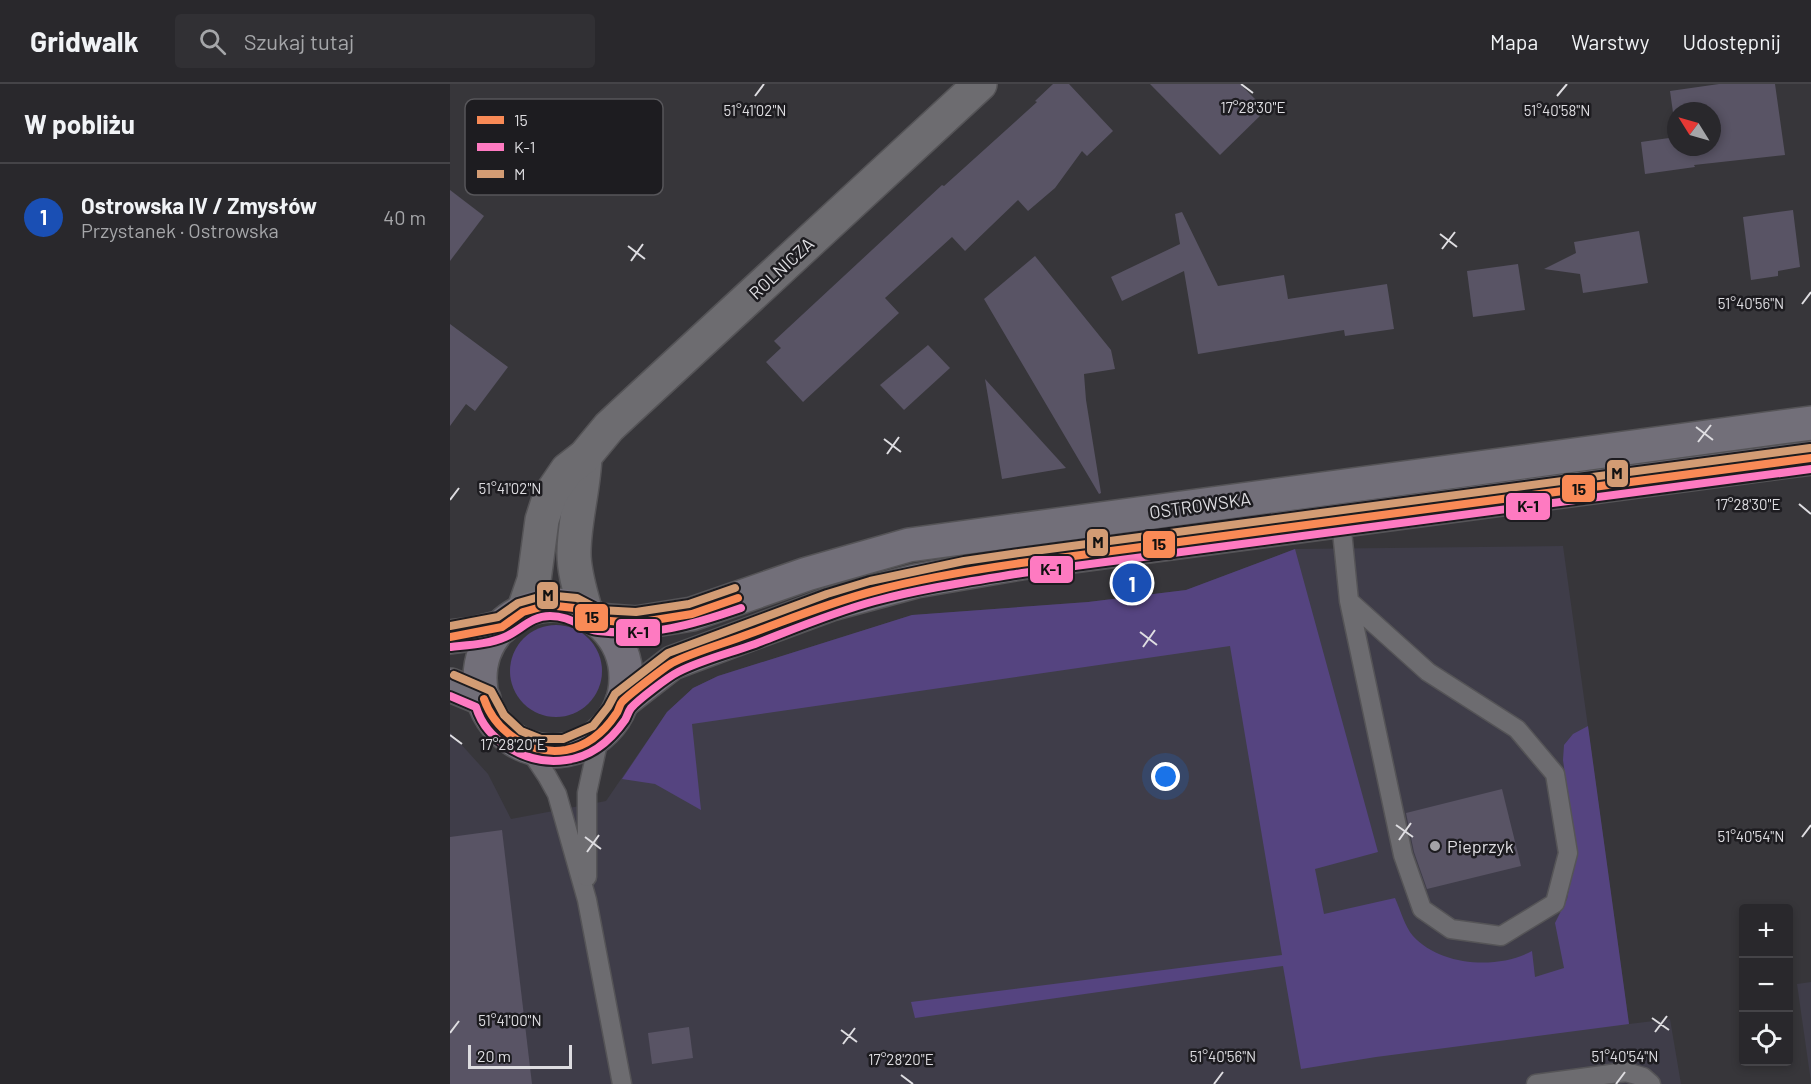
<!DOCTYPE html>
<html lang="pl">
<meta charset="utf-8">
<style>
body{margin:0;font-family:Barlow,sans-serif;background:#313034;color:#f1f3f6}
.controls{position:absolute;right:18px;bottom:18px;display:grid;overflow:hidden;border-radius:6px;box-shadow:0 3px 9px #0003}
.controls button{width:54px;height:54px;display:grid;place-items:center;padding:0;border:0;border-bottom:2px solid #454448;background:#29282c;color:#f1f3f6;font:30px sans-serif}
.compass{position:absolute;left:1217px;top:18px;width:54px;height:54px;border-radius:50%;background:#29282c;box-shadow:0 3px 9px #0003;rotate:307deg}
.scale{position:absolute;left:18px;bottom:15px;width:104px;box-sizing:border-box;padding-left:6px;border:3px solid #dedde1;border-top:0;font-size:16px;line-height:21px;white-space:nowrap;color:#dedde1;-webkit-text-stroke:4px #1d1c20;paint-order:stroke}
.you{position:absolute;left:716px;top:693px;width:21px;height:21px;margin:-15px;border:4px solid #fff;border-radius:50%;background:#1a73e8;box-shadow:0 0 0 9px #1a73e833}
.badge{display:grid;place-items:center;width:39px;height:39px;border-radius:50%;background:#bca0f2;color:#fff;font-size:20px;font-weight:700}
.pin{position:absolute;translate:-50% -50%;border:3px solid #fff;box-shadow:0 2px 6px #0006}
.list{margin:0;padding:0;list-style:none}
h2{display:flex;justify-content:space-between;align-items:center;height:78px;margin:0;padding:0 24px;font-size:26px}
h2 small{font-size:20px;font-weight:400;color:#a5a6a9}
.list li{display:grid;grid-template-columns:39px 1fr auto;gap:18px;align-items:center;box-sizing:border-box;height:108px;padding:0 24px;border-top:2px solid #454448}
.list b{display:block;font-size:22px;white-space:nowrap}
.list p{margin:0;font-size:20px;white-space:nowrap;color:#a5a6a9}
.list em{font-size:20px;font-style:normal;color:#a5a6a9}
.icon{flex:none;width:33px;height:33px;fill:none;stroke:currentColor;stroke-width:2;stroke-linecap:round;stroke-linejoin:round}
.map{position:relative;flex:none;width:1361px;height:1000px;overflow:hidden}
header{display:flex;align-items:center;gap:36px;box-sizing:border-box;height:84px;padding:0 30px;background:#29282c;border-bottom:2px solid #454448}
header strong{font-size:28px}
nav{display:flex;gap:33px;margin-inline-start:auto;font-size:21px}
.search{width:420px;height:54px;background:#313034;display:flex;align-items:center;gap:15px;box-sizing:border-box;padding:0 21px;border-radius:6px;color:#a5a6a9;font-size:22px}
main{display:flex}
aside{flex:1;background:#29282c}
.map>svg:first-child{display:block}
</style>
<header>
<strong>Gridwalk</strong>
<div class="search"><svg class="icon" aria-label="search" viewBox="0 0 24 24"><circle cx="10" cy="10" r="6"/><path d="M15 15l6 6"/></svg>Szukaj tutaj</div>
<nav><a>Mapa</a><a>Warstwy</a><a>Udostępnij</a></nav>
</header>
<main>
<aside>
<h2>W pobliżu<small></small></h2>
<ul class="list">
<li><span class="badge" style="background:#1a4fb4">1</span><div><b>Ostrowska IV / Zmysłów</b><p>Przystanek · Ostrowska</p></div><em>40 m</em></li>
</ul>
</aside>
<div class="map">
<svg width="1361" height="1000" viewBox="0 0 1361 1000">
<rect width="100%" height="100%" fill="#37363a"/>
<g fill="#3f3d49">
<polygon points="1113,462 1179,940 1220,935 1231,1000 0,1000 0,648 38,690 61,735 156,717 217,628 243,604 268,592 462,531 638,518 736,506 845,465"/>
<polygon points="1361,898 1361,998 1347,900"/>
</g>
<g fill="#554480">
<path d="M845,465L928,768L865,785L874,830L945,814C950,825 955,843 963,852C990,882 1048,886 1082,867L1085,893L1114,884L1105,839L1117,815L1123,782L1122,742L1113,676L1114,661L1123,650L1138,642L1179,940L926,973L851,985L833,882L465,934L461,918L832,871L780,562L242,640L251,726L205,700L172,695L217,628L243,604L268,592L462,531L638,518L736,506Z"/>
<circle cx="106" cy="587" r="46"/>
</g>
<g fill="#595465">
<polygon points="603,0 619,0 663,47 637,72 632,67 605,104 578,127 568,116 515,167 502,153 435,214 449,229 353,318 316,278 331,264 324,257 492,101 494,102 587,18 585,17"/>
<polygon points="700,0 790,0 816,26 770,71"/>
<polygon points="1269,0 1325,0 1335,71 1244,81 1245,83 1195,90 1191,58 1226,53 1226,63 1262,63 1262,27 1226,27 1226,50 1220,7"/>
<polygon points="0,106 34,132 0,177"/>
<polygon points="1343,126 1350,183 1328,187 1328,192 1301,196 1293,133"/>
<polygon points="732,128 768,202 834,191 838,215 937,200 944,245 895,252 894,246 748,270 734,187 672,217 661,193 730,160 725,130"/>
<polygon points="1189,147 1198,199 1133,209 1130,190 1094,185 1126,169 1124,158"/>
<polygon points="585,172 661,266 665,285 634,290 636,316 651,409 649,410 534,215"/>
<polygon points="1068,180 1075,226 1023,233 1017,187"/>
<polygon points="0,240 58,283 25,327 16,320 0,342"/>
<polygon points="478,261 500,284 454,326 430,301"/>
<polygon points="535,295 616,384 552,395"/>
<polygon points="1052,705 1071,782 977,805 964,768 956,729"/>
<polygon points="52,746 82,1000 0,1000 0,753"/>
<polygon points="239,943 243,974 202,980 198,949"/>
</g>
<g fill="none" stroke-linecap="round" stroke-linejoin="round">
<defs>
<g id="lane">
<polyline points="891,437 899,517 953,771 972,825 1001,845 1051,852 1105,819 1118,769 1105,690 1067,645 978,588 899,517"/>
<polyline points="77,662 97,692 107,710 137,816 172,1000"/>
<polyline points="137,793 137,709 150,650"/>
<polyline points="1086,1000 1176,988 1193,993 1201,1000"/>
</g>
<g id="street">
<path d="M135,372C134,404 124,437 124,469C124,490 131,509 136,529"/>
<polyline points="73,528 84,496 92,436 100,411 117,386 135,372 159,343 174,329 530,0"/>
</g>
<g id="primary">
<circle cx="103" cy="594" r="73"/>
<polyline points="147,536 186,539 242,530 357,490 459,461 1361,339"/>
<polyline points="0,553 23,550 52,543"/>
<polyline points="0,601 34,615"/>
<polyline points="172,618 222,579 381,520 466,497 571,479 1361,374"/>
</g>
</defs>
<use href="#lane" stroke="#555457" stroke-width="21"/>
<use href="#street" stroke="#555457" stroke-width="36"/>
<use href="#primary" stroke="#555457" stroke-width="36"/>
<use href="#lane" stroke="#6d6c70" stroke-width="18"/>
<use href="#street" stroke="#6d6c70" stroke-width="33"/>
<use href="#primary" stroke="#726f79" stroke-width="33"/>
<defs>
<g id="bus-1">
<polyline points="0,553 52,543 73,528 98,521 124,524 147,536 186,539 242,530 288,514"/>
<path d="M34,615C45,647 80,672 116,666C137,662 154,648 166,630C169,627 169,621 172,618C177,612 215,583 222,579C243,568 276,559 299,550C340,535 381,518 424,507C472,494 522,486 571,479L1361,374"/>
</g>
<g id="bus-2">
<path d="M1,563C19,561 39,560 55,553C71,546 81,532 100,532C122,532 131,545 148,547C201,553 242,541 291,524"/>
<path d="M0,612L26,623C37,659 80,682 116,676C141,673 161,656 175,636C177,633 178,628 181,624C188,616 218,593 228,588C251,576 280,569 305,560C344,545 384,528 425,517C473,504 523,497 572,489L1361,385"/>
</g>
<g id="bus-3">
<polyline points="0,542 48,533 68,519 96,511 127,514 150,526 186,528 239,520 285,504"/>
<polyline points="4,591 41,607 54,631 71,647 91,655 113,655 143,642 158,623 165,610 218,569 377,510 420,497 514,477 569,469 1360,364"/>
</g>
</defs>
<use href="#bus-1" stroke="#1d1c20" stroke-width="12"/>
<use href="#bus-2" stroke="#1d1c20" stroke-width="12"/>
<use href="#bus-3" stroke="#1d1c20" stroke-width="12"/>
<use href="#bus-1" stroke="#f98a56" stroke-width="8"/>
<use href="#bus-2" stroke="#fe7ac1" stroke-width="8"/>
<use href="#bus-3" stroke="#d39c74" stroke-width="8"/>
</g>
<path fill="none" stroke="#dedde1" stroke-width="2" d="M791,0L803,9M305,12L314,0M1107,12L1117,0M990,150L1007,163M178,162L195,175M992,165L1005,148M181,177L193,160M1352,220L1361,208M1246,343L1263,356M434,355L451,368M1248,358L1261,341M437,370L449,353M0,416L9,404M1349,420L1361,430M690,548L707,561M693,563L705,546M0,651L12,660M946,741L963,753M135,753L151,765M1352,753L1361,741M949,756L961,739M137,768L149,751M1202,934L1219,946M391,946L407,958M1205,948L1217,932M0,949L9,937M393,960L405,944M451,991L463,1000M764,1000L773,988M1166,1000L1175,988"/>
<circle fill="#a4a3a7" stroke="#1d1c20" stroke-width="2" cx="985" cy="762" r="6"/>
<g text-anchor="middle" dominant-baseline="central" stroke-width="5" stroke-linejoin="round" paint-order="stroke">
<g font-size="18" fill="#dedde1" stroke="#1d1c20">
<text transform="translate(331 184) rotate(-43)">ROLNICZA</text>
<text transform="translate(750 421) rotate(-8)">OSTROWSKA</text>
</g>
<g font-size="18" fill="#dedde1" stroke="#1d1c20" text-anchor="start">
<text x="997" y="762">Pieprzyk</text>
</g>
</g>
<rect x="15" y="15" width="198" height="96" rx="9" fill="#1d1c20" stroke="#57565a" stroke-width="1.5"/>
<rect x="27" y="32" width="27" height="8" fill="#f98a56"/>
<rect x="27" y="59" width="27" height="8" fill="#fe7ac1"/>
<rect x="27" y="86" width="27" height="8" fill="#d39c74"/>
<g font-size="16" fill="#dedde1">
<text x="64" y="42">15</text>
<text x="64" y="69">K-1</text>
<text x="64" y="96">M</text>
</g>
<g font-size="15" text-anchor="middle" fill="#dedde1" stroke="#1d1c20" stroke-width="5" stroke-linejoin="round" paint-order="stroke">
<text x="803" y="29">17°28'30"E</text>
<text x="305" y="32">51°41'02"N</text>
<text x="1107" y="32">51°40'58"N</text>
<text x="1301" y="225">51°40'56"N</text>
<text x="60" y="410">51°41'02"N</text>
<text x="1298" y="426">17°28'30"E</text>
<text x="63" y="666">17°28'20"E</text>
<text x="1301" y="758">51°40'54"N</text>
<text x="60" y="942">51°41'00"N</text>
<text x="773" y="978">51°40'56"N</text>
<text x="1175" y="978">51°40'54"N</text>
<text x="451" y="981">17°28'20"E</text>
</g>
<g stroke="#1d1c20" stroke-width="2">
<rect x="1156" y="375" width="23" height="29" rx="6" fill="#d39c74"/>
<rect x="1111" y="390" width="35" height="29" rx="6" fill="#f98a56"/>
<rect x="1055" y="408" width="46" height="29" rx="6" fill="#fe7ac1"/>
<rect x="636" y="444" width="23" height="29" rx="6" fill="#d39c74"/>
<rect x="692" y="446" width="34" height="29" rx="6" fill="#f98a56"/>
<rect x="579" y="471" width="45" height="29" rx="6" fill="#fe7ac1"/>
<rect x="86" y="497" width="23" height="29" rx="6" fill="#d39c74"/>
<rect x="124" y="519" width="35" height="29" rx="6" fill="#f98a56"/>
<rect x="165" y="534" width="46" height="29" rx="6" fill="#fe7ac1"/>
</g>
<g font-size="16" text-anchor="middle" font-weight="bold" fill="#111">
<text x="1167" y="395">M</text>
<text x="1129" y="411">15</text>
<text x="1078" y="428">K-1</text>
<text x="648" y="464">M</text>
<text x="709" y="466">15</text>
<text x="601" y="491">K-1</text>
<text x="98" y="517">M</text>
<text x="142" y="539">15</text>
<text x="188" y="554">K-1</text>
</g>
</svg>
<div class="controls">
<button>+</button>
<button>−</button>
<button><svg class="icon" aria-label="locate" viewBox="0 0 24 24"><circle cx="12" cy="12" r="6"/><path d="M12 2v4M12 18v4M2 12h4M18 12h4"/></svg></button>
</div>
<svg class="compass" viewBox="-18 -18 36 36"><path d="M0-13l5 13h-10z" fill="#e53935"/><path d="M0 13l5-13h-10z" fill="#a5a6a9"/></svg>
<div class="scale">20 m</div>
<div class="you"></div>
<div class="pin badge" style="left:682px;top:499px;background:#1a4fb4">1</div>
</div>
</main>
